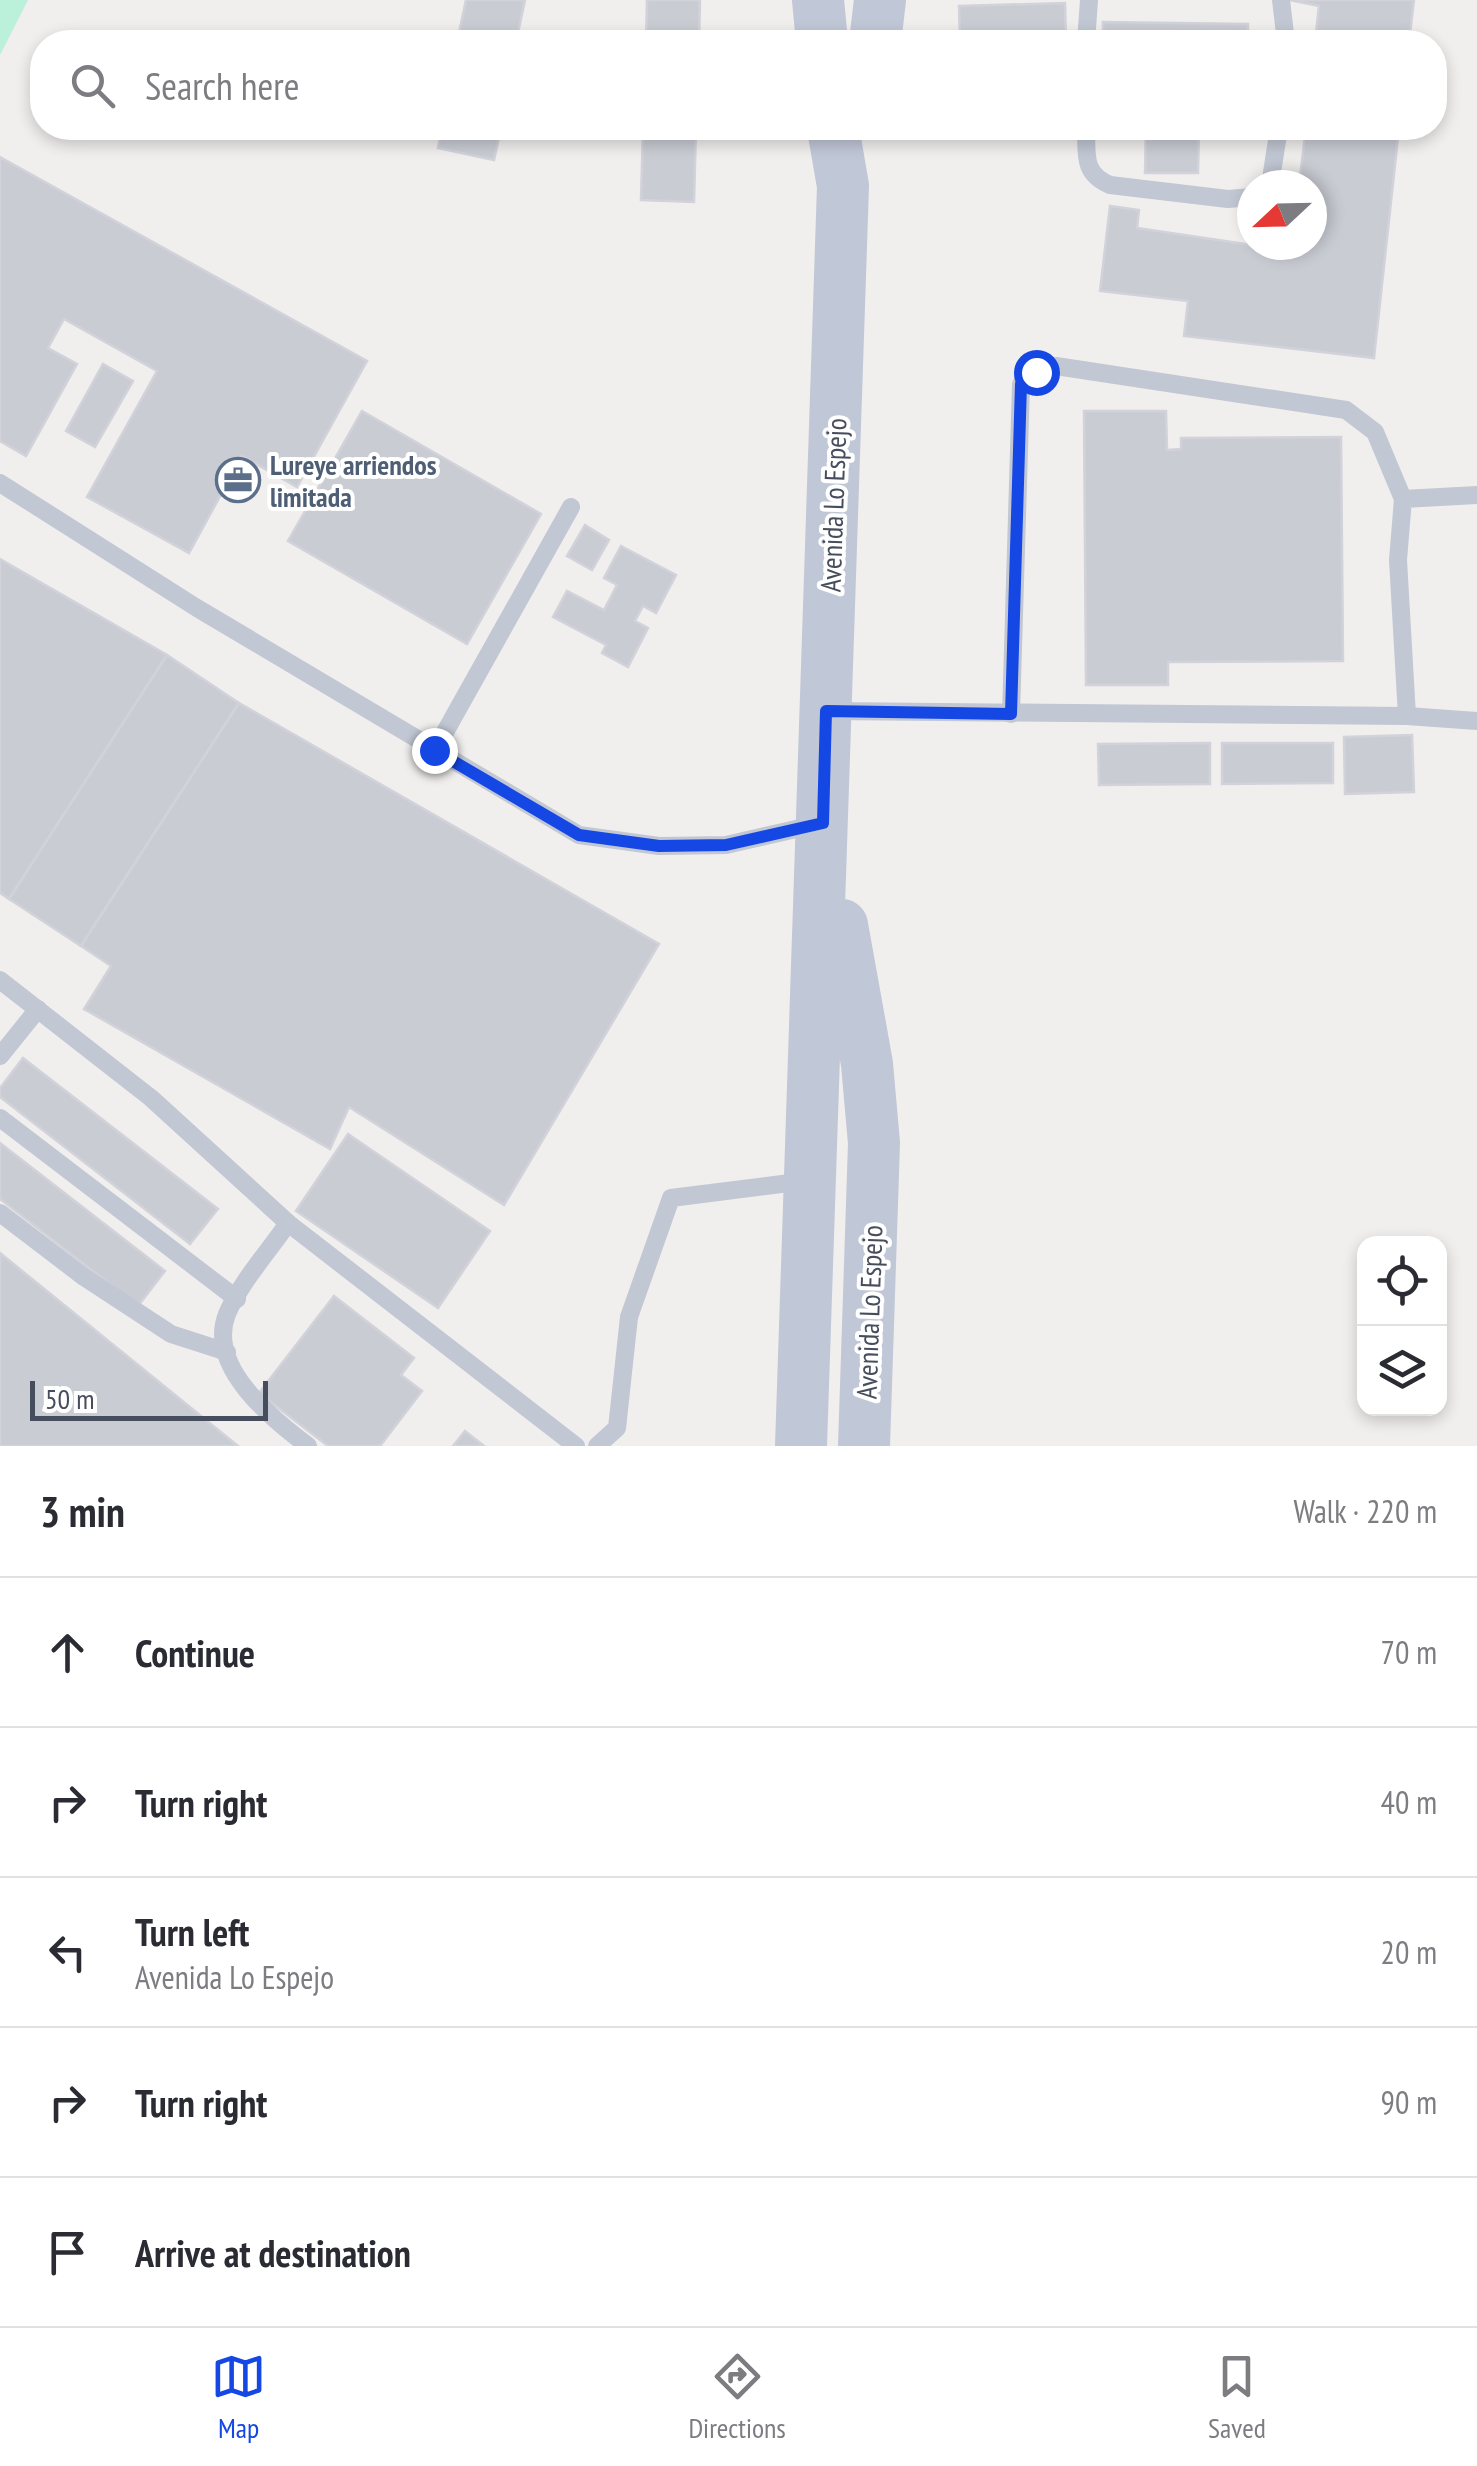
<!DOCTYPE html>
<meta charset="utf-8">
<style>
body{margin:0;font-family:"PT Sans Narrow",sans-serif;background:#f7f7f7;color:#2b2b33}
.controls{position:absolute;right:30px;bottom:30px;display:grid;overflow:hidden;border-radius:20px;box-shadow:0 5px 15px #0003}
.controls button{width:90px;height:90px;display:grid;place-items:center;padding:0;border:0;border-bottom:2px solid #e1e1e2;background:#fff;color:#2b2b33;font:50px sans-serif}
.compass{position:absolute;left:1237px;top:170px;width:90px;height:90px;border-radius:50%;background:#fff;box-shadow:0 5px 15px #0003;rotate:248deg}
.scale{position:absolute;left:30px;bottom:25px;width:238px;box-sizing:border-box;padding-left:10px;border:5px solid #464d5c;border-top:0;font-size:28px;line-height:35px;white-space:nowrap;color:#464d5c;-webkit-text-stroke:8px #fff;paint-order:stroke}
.stop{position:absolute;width:30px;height:30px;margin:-22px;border:8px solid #1547e4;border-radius:50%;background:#fff}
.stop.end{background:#1547e4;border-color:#fff;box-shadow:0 2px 10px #0008}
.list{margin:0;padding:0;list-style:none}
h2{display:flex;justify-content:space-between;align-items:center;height:130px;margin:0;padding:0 40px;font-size:42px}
h2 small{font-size:32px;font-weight:400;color:#7c7c81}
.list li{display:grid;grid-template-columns:65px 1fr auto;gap:30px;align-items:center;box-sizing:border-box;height:150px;padding:0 40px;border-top:2px solid #e1e1e2}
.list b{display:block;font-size:38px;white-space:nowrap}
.list p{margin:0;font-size:32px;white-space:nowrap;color:#7c7c81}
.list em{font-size:32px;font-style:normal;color:#7c7c81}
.icon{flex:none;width:55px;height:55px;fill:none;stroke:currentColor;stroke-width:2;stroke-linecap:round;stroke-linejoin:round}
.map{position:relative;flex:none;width:1477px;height:1446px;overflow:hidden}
.search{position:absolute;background:#fff;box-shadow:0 5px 15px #0003;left:30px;right:30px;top:30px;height:110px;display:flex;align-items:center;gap:25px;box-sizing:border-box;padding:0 35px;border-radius:40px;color:#7c7c81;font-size:38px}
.sheet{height:880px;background:#fff}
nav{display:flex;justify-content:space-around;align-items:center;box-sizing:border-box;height:140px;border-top:2px solid #e1e1e2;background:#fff;font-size:28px;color:#7c7c81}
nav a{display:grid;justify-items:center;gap:5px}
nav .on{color:#1547e4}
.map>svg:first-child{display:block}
</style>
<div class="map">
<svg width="1477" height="1446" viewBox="0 0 1477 1446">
<rect width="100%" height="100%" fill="#f1eeee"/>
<polygon fill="#bbf0da" points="0,0 28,0 0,55"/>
<g fill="#caccd4" stroke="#d2d2da" stroke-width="2.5">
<polygon points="466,0 525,0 516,42 457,42"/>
<polygon points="647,0 700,0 699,42 646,42"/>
<polygon points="1290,0 1414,0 1409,42 1315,42 1319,6"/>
<polygon points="1065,3 1066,42 960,42 959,6"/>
<polygon points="1103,22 1248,24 1248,42 1103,42"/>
<polygon points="442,128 501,128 494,160 438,148"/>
<polygon points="643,128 696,128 694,202 641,200"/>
<polygon points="1146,128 1199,128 1198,173 1145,173"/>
<polygon points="1306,128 1399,128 1374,358 1184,336 1188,301 1100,291 1110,206 1139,210 1137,228 1252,245 1312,245 1312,185 1299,185"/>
<polygon points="0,157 367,361 297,487 242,456 189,553 87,497 157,371 64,319 48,348 77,364 26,456 0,441"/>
<polygon points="103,364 133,381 95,447 66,431"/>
<polygon points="362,411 541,514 467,644 288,541"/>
<polygon points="1084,411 1166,411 1167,450 1181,449 1181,438 1341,437 1343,661 1168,662 1168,685 1086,685"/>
<polygon points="585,525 609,540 592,570 567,556"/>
<polygon points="621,546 676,575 656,613 643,606 635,621 648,628 628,667 602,653 606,645 553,617 567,591 604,610 617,585 604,578"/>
<polygon points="0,559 167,655 9,899 0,893"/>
<polygon points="167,655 239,703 81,946 9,899"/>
<polygon points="239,703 659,944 504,1205 349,1107 330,1149 84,1009 111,966 81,946"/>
<polygon points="1412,735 1414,792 1345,794 1344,737"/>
<polygon points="1210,743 1210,784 1099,785 1098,744"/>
<polygon points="1222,743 1333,743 1333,783 1222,784"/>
<polygon points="23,1058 218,1209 190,1244 0,1097 0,1088"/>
<polygon points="348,1134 490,1231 438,1308 296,1211"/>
<polygon points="0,1143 165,1271 138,1306 0,1199"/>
<polygon points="0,1253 238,1446 0,1446"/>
<polygon points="334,1296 414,1358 401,1375 422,1391 380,1446 328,1446 259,1393"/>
<polygon points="465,1431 484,1446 453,1446"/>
</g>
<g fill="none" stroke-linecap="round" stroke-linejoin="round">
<g stroke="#c1c7d3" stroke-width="18">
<polyline points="1281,0 1286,42"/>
<polyline points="1086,42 1089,0"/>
<path d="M1086,128C1087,154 1082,173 1110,185L1228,199L1252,197"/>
<polyline points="1270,185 1279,128"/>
<polyline points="0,483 197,608 579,835 659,846 726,845 818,824"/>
<polyline points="828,711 1407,716 1477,721"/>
<polyline points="1011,714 1021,384 1035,371 1056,366 1346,410 1375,432 1403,499"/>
<polyline points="1407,716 1398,560 1403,499 1477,495"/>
<polyline points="435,750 571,507"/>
<polyline points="0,980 151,1098 288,1223 576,1446"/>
<polyline points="0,1056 38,1009"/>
<polyline points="0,1118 237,1299"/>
<polyline points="0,1213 84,1277 171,1334 227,1352"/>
<path d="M288,1223C269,1251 240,1283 227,1314C206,1367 273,1419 308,1446"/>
<polyline points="597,1446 617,1428 629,1317 671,1198 805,1181"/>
</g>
<g stroke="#c0c7d7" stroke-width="52">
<polyline points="818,0 822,42"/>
<polyline points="875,42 880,0"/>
<polyline points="842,925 867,1064 874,1143 864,1446"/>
<polyline points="801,1446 843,186 833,128"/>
</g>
</g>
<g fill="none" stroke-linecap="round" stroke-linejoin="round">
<polyline stroke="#1547e4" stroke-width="12" points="434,750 579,835 659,846 726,845 823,823 826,711 1011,714 1021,384 1036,372"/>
</g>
<defs>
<symbol id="office-ring" viewBox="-11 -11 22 22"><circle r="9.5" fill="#fff" stroke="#5c6f8a" stroke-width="1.5"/><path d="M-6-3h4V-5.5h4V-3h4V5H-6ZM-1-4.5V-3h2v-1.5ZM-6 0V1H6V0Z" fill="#5c6f8a"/></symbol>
</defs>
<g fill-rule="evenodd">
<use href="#office-ring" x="213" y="455" width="50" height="50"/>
</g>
<g text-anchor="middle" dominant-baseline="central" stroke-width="8" stroke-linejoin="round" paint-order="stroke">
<g font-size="28" font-weight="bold" fill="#4e5e75" stroke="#fff" text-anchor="start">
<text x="270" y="464">Lureye arriendos<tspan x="270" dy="32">limitada</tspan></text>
</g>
<g font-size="28" fill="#464d5c" stroke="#fff">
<text transform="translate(833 505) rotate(-88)">Avenida Lo Espejo</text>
<text transform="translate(869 1312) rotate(-88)">Avenida Lo Espejo</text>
</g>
</g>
</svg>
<div class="controls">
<button><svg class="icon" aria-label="locate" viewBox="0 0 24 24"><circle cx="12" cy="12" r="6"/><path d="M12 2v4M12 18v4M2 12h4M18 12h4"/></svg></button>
<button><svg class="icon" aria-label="layers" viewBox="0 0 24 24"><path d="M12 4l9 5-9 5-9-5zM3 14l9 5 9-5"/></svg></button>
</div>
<svg class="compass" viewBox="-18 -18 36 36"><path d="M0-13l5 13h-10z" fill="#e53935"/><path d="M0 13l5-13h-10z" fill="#7c7c81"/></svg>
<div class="scale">50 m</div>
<div class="stop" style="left:1036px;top:372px"></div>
<div class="stop end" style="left:434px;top:750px"></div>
<div class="search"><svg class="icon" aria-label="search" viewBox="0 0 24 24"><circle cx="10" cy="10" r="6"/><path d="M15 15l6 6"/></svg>Search here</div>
</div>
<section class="sheet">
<h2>3 min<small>Walk · 220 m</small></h2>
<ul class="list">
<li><svg class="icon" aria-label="ahead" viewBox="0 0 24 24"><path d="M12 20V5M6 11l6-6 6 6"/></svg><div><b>Continue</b></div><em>70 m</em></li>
<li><svg class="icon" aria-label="right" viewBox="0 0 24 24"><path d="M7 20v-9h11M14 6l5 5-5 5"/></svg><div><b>Turn right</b></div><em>40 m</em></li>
<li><svg class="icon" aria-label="left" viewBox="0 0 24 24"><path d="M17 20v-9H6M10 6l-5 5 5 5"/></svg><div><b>Turn left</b><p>Avenida Lo Espejo</p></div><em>20 m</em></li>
<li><svg class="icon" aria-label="right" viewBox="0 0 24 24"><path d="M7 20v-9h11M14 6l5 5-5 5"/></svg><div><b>Turn right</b></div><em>90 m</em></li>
<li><svg class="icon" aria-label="arrive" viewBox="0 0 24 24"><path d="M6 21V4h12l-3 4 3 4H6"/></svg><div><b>Arrive at destination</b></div></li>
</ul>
</section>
<nav>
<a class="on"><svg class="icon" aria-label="map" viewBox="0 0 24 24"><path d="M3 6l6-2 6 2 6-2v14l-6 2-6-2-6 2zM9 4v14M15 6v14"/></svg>Map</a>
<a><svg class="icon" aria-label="directions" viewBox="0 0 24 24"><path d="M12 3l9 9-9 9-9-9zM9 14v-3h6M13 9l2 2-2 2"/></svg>Directions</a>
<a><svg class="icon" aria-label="saved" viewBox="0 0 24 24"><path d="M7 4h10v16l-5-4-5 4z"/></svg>Saved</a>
</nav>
